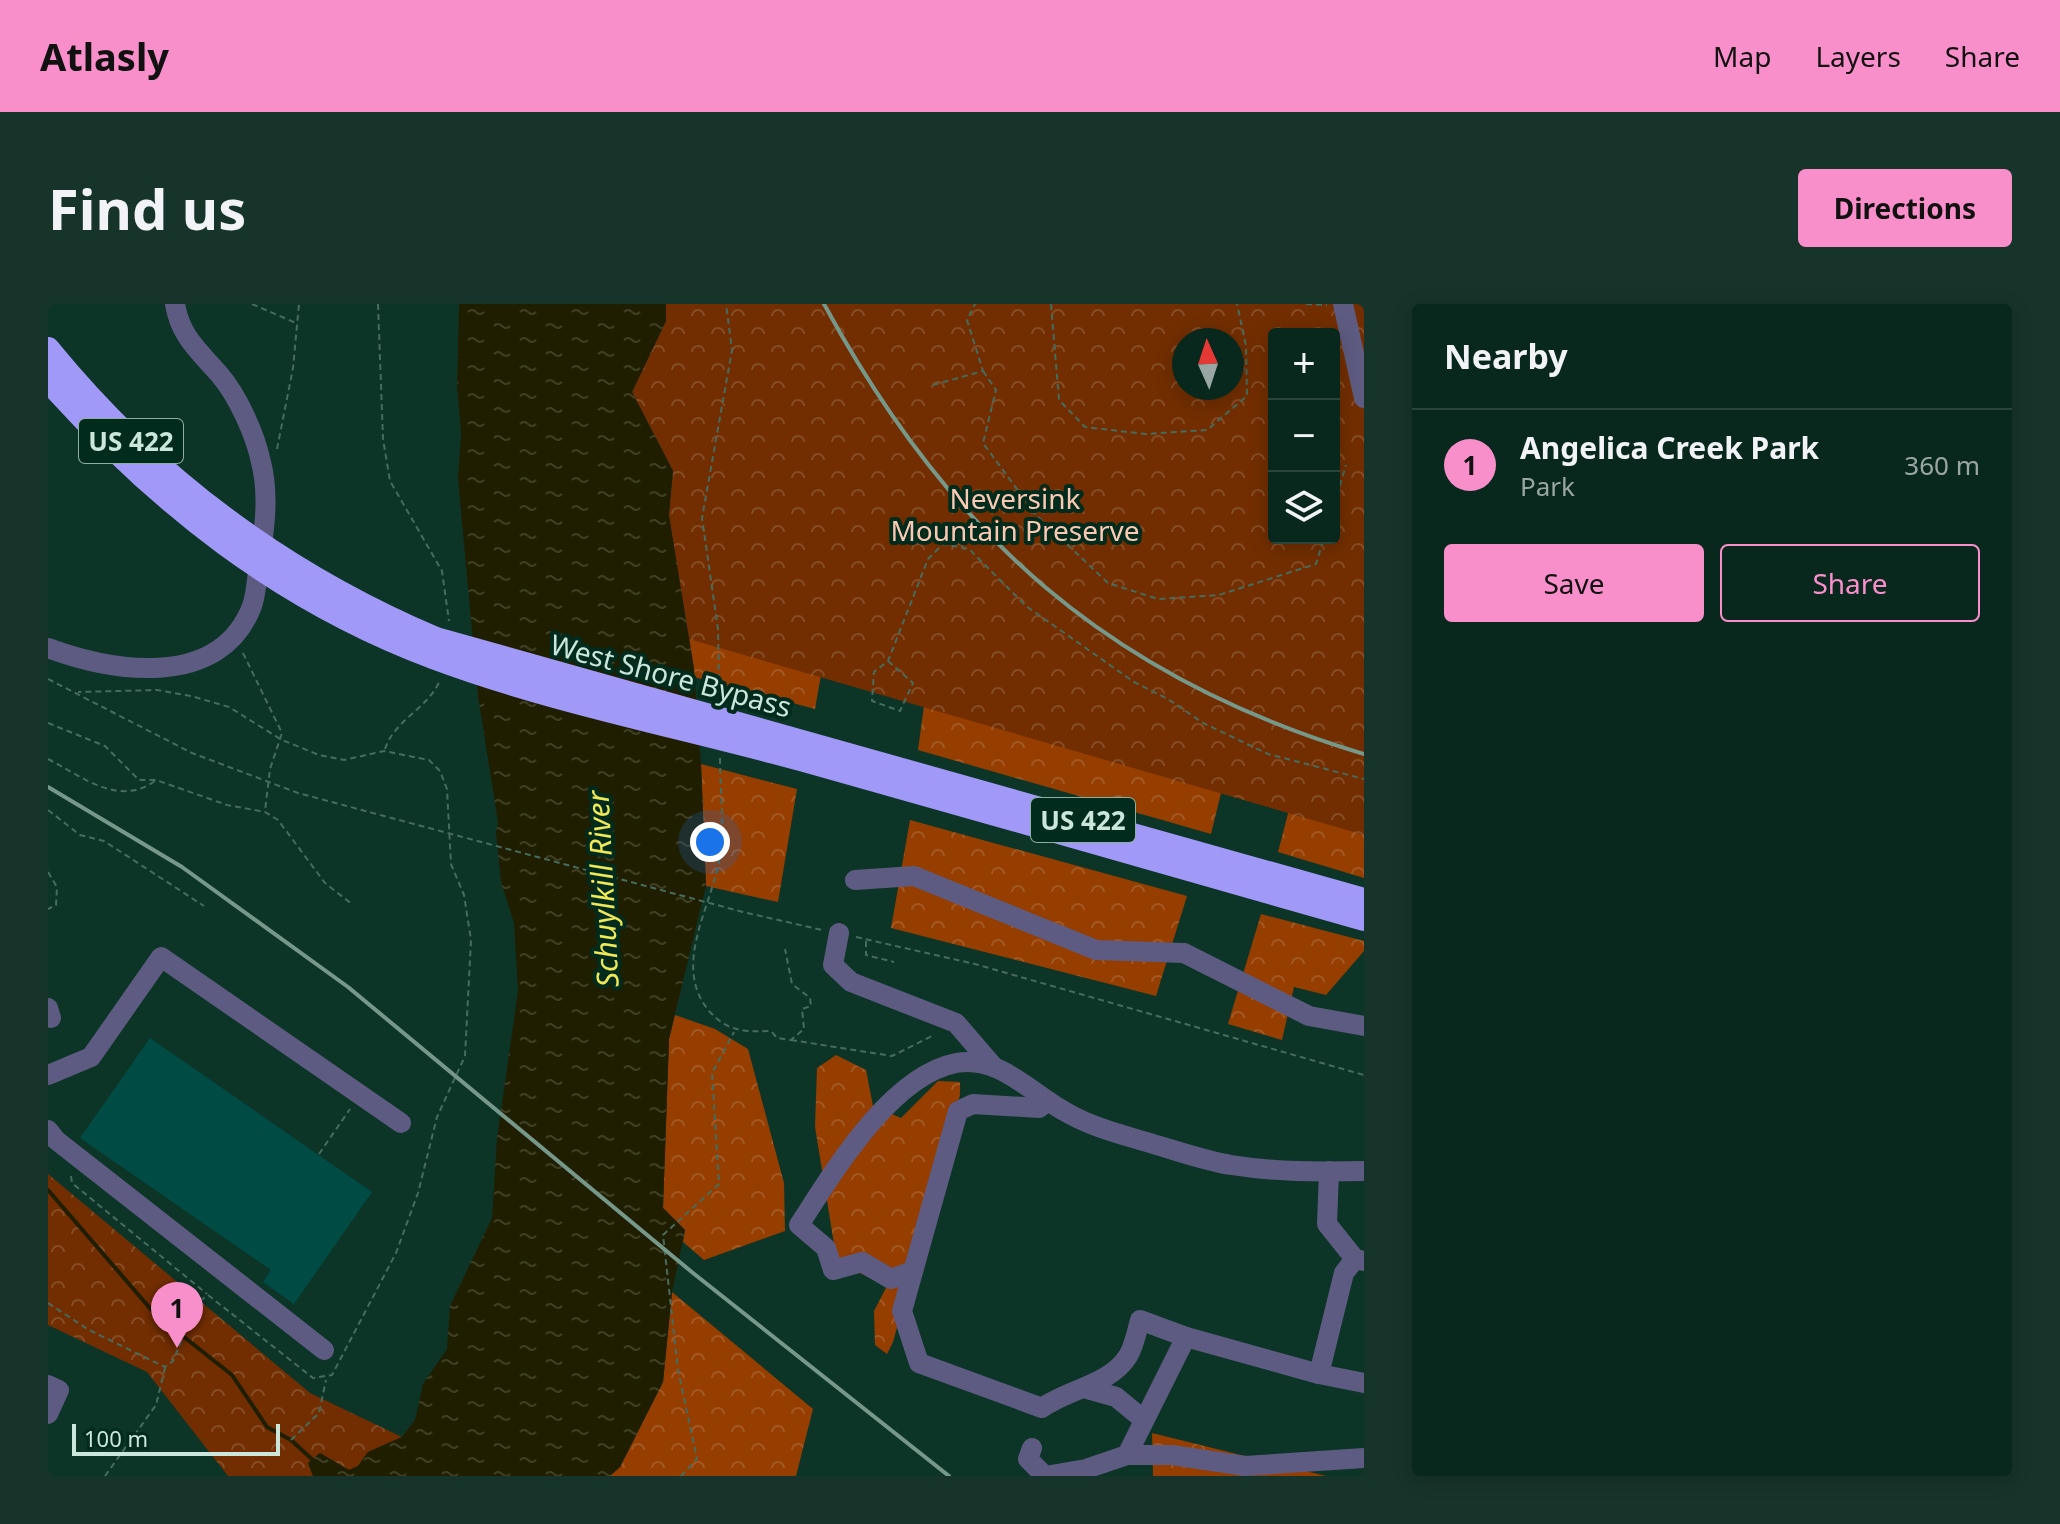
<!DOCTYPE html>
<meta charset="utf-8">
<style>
body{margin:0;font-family:"Noto Sans",sans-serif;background:#17342a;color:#f1f3f6}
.controls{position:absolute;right:24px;top:24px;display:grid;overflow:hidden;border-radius:8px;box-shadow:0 4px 20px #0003}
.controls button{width:72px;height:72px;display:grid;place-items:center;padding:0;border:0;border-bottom:2px solid #29443b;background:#09281d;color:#f1f3f6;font:40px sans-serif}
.compass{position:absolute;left:1124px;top:24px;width:72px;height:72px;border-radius:50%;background:#09281d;box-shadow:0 4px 20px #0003;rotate:357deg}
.scale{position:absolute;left:24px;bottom:20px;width:208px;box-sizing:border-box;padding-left:8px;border:4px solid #cbe6da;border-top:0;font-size:22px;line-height:28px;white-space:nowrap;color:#cbe6da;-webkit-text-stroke:6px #012b1d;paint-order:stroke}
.you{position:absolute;left:662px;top:538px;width:28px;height:28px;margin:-20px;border:6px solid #fff;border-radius:50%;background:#1a73e8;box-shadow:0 0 0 12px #1a73e833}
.badge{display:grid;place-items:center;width:52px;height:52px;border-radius:50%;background:#f98fca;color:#111;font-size:26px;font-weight:700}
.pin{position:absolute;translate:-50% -66px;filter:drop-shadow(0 2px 4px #0008)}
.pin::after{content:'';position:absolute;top:42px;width:28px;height:24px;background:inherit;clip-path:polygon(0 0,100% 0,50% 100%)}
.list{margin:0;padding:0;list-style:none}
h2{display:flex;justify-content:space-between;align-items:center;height:104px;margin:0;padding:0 32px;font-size:34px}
h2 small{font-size:26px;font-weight:400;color:#99a6a4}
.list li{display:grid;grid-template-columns:52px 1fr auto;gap:24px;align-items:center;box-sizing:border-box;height:112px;padding:0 32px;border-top:2px solid #29443b}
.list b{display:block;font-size:30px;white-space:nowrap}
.list p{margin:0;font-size:26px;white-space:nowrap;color:#99a6a4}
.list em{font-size:26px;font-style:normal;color:#99a6a4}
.actions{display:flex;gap:16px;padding:24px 32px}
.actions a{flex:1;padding:18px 0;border:2px solid #f98fca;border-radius:8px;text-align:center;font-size:28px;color:#f98fca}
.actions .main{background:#f98fca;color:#111}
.icon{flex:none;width:44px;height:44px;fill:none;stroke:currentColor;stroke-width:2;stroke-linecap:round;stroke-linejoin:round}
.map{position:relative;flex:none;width:1316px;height:1172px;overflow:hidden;border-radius:8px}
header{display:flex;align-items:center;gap:48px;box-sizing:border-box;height:112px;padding:0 40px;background:#f98fca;color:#111}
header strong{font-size:38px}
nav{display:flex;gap:44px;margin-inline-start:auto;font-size:28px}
.intro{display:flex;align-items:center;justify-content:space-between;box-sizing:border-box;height:192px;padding:0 48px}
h1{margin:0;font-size:56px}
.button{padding:20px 36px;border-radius:8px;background:#f98fca;color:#111;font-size:28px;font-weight:700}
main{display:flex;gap:48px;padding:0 48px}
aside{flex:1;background:#09281d;border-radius:8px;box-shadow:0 4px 20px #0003}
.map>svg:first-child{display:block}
</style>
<header>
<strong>Atlasly</strong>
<nav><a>Map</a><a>Layers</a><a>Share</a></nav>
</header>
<div class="intro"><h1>Find us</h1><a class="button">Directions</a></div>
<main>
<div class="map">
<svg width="1316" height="1172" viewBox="0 0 1316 1172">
<defs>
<pattern id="forest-crowns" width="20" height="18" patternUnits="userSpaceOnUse" patternTransform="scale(2)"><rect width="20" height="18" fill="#963d00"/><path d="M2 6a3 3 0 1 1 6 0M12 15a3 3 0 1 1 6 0" fill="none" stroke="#a35925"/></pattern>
<pattern id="park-crowns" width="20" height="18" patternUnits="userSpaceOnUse" patternTransform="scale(2)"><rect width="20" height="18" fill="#722e01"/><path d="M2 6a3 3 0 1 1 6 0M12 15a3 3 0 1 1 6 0" fill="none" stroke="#854c25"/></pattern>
<pattern id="water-ripples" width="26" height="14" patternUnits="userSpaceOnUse" patternTransform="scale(2)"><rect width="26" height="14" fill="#201e00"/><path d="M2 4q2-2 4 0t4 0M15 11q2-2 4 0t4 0" fill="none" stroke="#3f3f25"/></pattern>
</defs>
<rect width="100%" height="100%" fill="#0c3527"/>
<g fill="url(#forest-crowns)">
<polygon points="624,180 799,224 767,405 646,373 621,211"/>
<polygon points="900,224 1186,436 1163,530 870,446"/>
<polygon points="1255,452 1316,470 1316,574 1230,548"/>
<polygon points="653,460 749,485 730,598 658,582"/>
<polygon points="862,516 1139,592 1108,692 843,624"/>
<polygon points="1213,610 1316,637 1316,647 1278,691 1246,683 1234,736 1180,720"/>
<polygon points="627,711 667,725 700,745 736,879 737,927 656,956 635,938 637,926 615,904 621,735"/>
<polygon points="788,751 818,766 825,802 853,814 890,777 912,778 912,791 845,1038 839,1050 827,1041 826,1007 839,982 789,958 767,823 769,764"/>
<polygon points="624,988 765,1105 748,1172 562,1172 572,1163 615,1078"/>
<polygon points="1104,1129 1278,1172 1105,1172"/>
</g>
<g fill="url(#park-crowns)" fill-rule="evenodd">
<path d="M618,0H1316V531L641,335L621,211L625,167L584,88L618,17ZM1226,30H1286V234H1226ZM1136,36H1184V84H1136Z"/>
<polygon points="0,870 262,1089 354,1133 320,1148 310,1162 301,1166 272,1149 260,1159 265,1172 180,1172 99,1068 0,1021"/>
</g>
<polygon fill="url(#water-ripples)" points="411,0 618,0 618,17 584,88 625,167 621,211 646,364 653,460 658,582 621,735 615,904 637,926 624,988 615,1078 572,1163 562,1172 265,1172 260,1159 272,1149 301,1166 310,1162 320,1148 354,1133 367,1116 375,1080 399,1045 402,1002 444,914 449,834 470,687 466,619 453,578 448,528 450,518 430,392 410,175 413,129 409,83"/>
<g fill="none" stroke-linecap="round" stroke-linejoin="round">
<polyline stroke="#201e00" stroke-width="4" points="0,886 107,1010 184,1071 219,1123 243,1136 267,1158"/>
</g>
<polygon fill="#014b45" points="102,734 324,888 246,1000 215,978 223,966 32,834"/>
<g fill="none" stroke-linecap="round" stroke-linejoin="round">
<g stroke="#476b5e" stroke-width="2" stroke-dasharray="6 4" stroke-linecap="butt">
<polyline points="204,0 248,19"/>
<polyline points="330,0 335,135 342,177 394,267 401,317"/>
<polyline points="1003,0 1011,96 1037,123 1097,130 1159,126 1199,92 1198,42 1189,0"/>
<polyline points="1258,0 1279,1"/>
<polyline points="935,67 948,86 935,139 988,211 1060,279 1110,295 1171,291 1268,260 1276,234"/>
<polyline points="885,81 935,67 919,16 927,0"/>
<polyline points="229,145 245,64 251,0"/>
<polyline points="1286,201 1298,161"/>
<polyline points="195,349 234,429 222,465 217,507"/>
<polyline points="840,357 865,379 852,407 824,397 826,368 840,357 880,255 895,240 921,245 978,302 1086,378 1120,395 1155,419 1220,450 1316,475"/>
<polyline points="0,375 144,449 250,489 695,608 774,626"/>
<polyline points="671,396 670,325 654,214 684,46 678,0"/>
<polyline points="0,419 57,442 91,476 108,476 179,501 217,508 230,516 277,579 305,601"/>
<path d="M337,445C347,415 381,404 392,376"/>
<path d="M672,454C672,484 676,516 673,546C667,599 621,661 662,708C680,728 698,728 723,727L729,734L743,736L756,725L754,705L763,702L762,694L744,680L737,645"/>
<path d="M0,455C35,473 70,503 107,477"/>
<polyline points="0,506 32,531 56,537 156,602"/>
<polyline points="0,568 9,583 8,601 0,605"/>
<polyline points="808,633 927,660 1316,771"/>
<polyline points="818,637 818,651 846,658"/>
<polyline points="743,736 844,752 886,731"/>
<polyline points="271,850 302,805"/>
<polyline points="23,872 24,879 159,990"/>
<polyline points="0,999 41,1026 117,1063 125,1057 149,999 160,991 265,1074 284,1071 348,949 370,889 389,813 417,752 423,636 416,591 403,560 399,485 392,467 381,456 336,447 296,456 271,451 234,436 181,403 143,392 109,386 30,388"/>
<polyline points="243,1136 271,1109 278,1076"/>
<polyline points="57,1172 108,1101 117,1064"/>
<polyline points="633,1172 649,1155 630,1066 615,931 671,880 664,769 686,728"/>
</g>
<g stroke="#5d5b81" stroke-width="20">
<polyline points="1295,0 1316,94"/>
<path d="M0,344C65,368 172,386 204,302C209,288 209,269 212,254C217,222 221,190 213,158C207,130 190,92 171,70C151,47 132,32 127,0"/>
<polyline points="807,576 866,572 1048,646 1136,649 1261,712 1316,722"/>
<polyline points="791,629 785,661 803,678 908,719 945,762"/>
<polyline points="0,704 3,714"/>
<polyline points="0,771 43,753 113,653 353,819"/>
<path d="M1000,797L991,804L925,800L910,807L854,1007L871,1059L994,1104C1020,1085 1062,1081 1080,1052C1086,1043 1089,1027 1092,1016L1138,1033L1271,1070L1296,969L1307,955L1316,957"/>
<polyline points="0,826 8,836 276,1046"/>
<polyline points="1281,867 1279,920 1307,955"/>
<path d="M865,967L843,975L814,958L785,966L778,944L751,921C785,869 842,772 908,759C950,751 982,788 1016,807C1041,822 1068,829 1095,837C1124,845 1153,856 1183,861C1227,868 1271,868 1316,867"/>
<polyline points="1271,1070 1316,1079"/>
<polyline points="0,1081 11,1086 0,1110"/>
<polyline points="1036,1084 1068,1093 1096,1116"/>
<polyline points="984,1144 980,1155 997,1172 1038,1165 1079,1151 1138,1033"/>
<polyline points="1079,1151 1124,1151 1197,1162 1316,1154"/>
</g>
<g stroke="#a199f7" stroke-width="24">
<path d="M0,45C105,174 235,270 388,335L1316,596"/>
<path d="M0,76C109,198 231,295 385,353C505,398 633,422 756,456C943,508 1129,562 1316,615"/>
</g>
<g stroke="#76988b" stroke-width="4">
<path d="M776,0C902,232 1061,374 1316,450"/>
<polyline points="0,483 134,563 300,683 645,969 901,1172"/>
</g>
</g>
<g text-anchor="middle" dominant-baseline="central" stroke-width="8" stroke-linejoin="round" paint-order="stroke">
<g fill="#012b1d" stroke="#8eaea1" stroke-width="2">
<rect x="31" y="115" width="104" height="44" rx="6"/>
<rect x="983" y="494" width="104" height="44" rx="6"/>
</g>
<g font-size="26" font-weight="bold" fill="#cbe6da">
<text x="83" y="137">US 422</text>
<text x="1035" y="516">US 422</text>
</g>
<g font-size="28" fill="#fbc8b1" stroke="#012b1d">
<text x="967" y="194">Neversink<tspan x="967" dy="32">Mountain Preserve</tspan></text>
</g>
<g font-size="28" fill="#cbe6da" stroke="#012b1d">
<text transform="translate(623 371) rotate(15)">West Shore Bypass</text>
</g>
<g font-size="30" font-style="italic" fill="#f0e855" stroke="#012b1d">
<text transform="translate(554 585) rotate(-93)">Schuylkill River</text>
</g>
</g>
</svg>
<div class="controls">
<button>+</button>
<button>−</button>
<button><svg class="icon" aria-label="layers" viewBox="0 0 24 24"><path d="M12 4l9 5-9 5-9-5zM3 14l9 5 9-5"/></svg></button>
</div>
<svg class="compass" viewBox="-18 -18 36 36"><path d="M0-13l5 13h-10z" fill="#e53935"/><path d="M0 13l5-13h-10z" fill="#99a6a4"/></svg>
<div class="scale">100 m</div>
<div class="you"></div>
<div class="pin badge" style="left:129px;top:1044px">1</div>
</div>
<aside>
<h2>Nearby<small></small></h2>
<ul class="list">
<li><span class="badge">1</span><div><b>Angelica Creek Park</b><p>Park</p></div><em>360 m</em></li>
</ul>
<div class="actions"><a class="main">Save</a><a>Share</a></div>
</aside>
</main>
